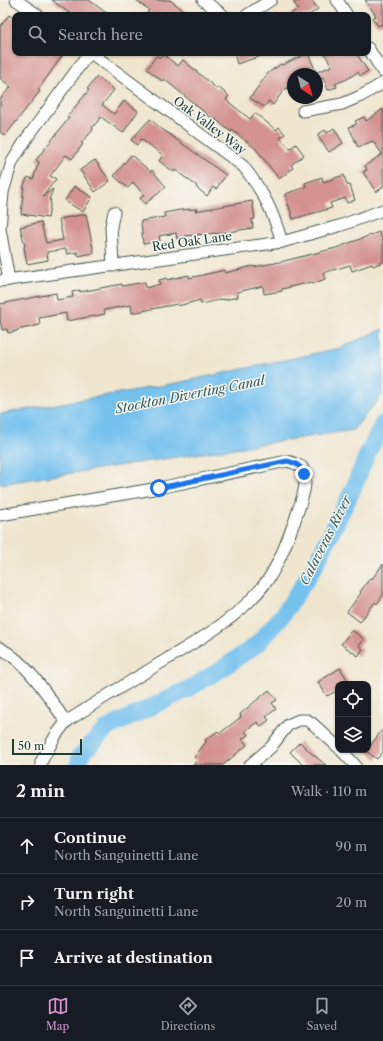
<!DOCTYPE html>
<meta charset="utf-8">
<style>
body{margin:0;font-family:"Libre Caslon Text",serif;background:#242831;color:#f1f3f6}
.controls{position:absolute;right:12px;bottom:12px;display:grid;overflow:hidden;border-radius:8px;box-shadow:0 1px 3px #0004}
.controls button{width:36px;height:36px;display:grid;place-items:center;padding:0;border:0;border-bottom:1px solid #363941;background:#171b24;color:#f1f3f6;font:20px sans-serif}
.compass{position:absolute;left:287px;top:68px;width:36px;height:36px;border-radius:50%;background:#171b24;box-shadow:0 1px 3px #0004;rotate:144deg}
.scale{position:absolute;left:12px;bottom:10px;width:70px;box-sizing:border-box;padding-left:4px;border:2px solid #1f3d34;border-top:0;font-size:11px;line-height:14px;white-space:nowrap;color:#1f3d34;-webkit-text-stroke:3px #f6f6f2;paint-order:stroke}
.stop{position:absolute;width:12px;height:12px;margin:-9px;border:3px solid #1a73e8;border-radius:50%;background:#fff}
.stop.end{background:#1a73e8;border-color:#fff;box-shadow:0 1px 4px #0008}
.list{margin:0;padding:0;list-style:none}
h2{display:flex;justify-content:space-between;align-items:center;height:52px;margin:0;padding:0 16px;font-size:17px}
h2 small{font-size:13px;font-weight:400;color:#9ea1a6}
.list li{display:grid;grid-template-columns:26px 1fr auto;gap:12px;align-items:center;box-sizing:border-box;height:56px;padding:0 16px;border-top:1px solid #363941}
.list b{display:block;font-size:15px;white-space:nowrap}
.list p{margin:0;font-size:13px;white-space:nowrap;color:#9ea1a6}
.list em{font-size:13px;font-style:normal;color:#9ea1a6}
.icon{flex:none;width:22px;height:22px;fill:none;stroke:currentColor;stroke-width:2;stroke-linecap:round;stroke-linejoin:round}
.map{position:relative;flex:none;width:383px;height:765px;overflow:hidden}
.search{position:absolute;background:#171b24;box-shadow:0 1px 3px #0004;left:12px;right:12px;top:12px;height:44px;display:flex;align-items:center;gap:10px;box-sizing:border-box;padding:0 14px;border-radius:8px;color:#9ea1a6;font-size:15px}
.sheet{height:220px;background:#171b24}
nav{display:flex;justify-content:space-around;align-items:center;box-sizing:border-box;height:56px;border-top:1px solid #363941;background:#171b24;font-size:11px;color:#9ea1a6}
nav a{display:grid;justify-items:center;gap:2px}
nav .on{color:#d690ce}
.map>svg:first-child{display:block}
</style>
<div class="map">
<svg width="383" height="765" viewBox="0 0 383 765">
<rect width="100%" height="100%" fill="#f6f6f2"/>
<filter id="ink" filterUnits="userSpaceOnUse"><feTurbulence type="fractalNoise" baseFrequency=".025" numOctaves="2"/><feDisplacementMap in="SourceGraphic" scale="8" xChannelSelector="R" yChannelSelector="G"/><feConvolveMatrix kernelMatrix="1 2 1 2 8 2 1 2 1" color-interpolation-filters="sRGB"/></filter>
<filter id="wash" filterUnits="userSpaceOnUse"><feTurbulence type="fractalNoise" baseFrequency=".012" numOctaves="4" result="noise"/><feDisplacementMap in="SourceGraphic" scale="16" xChannelSelector="R" yChannelSelector="G"/><feGaussianBlur stdDeviation="0.9" result="paint"/><feColorMatrix in="noise" values="0 0 0 0 0 0 0 0 0 0 0 0 0 0 0 0 0 1.4 0 .05"/><feComposite in="paint" operator="in"/></filter>
<g filter="url(#wash)">
<rect width="100%" height="100%" fill="#f0e6cf"/>
<polygon fill="#74c1ee" stroke="#4a7f91" points="383,329 383,394 353,430 0,484 0,414 182,382 340,348"/>
<g fill="none" stroke-linecap="round" stroke-linejoin="round">
<polyline stroke="#74c1ee" stroke-width="17" points="78,765 80,756 106,729 188,689 220,670 256,645 282,616 314,568 353,489 367,455 383,423"/>
</g>
<g id="blocks">
<g fill="#d3918f">
<polygon points="52,0 89,0 109,15 72,15"/>
<polygon points="136,0 170,0 190,15 146,15 149,10"/>
<polygon points="299,0 311,0 318,9 309,15 289,15 298,9 294,3"/>
<polygon points="365,0 383,0 383,27 381,24 378,26 372,18 376,16"/>
<polygon points="9,15 15,19 15,53 64,53 38,90 40,91 5,136 0,132 0,99 11,87 0,78 0,27"/>
<polygon points="234,53 267,53 267,54 237,64"/>
<polygon points="308,53 317,74 317,72 332,66 324,53 356,53 368,71 360,76 358,72 347,79 335,84 337,87 328,90 323,77 317,80 317,74 293,74 293,84 283,91 273,105 269,101 264,107 250,98 268,73 281,64 282,65"/>
<polygon points="163,54 178,66 183,60 217,89 218,87 229,96 226,100 250,119 255,113 276,130 279,127 285,134 280,138 290,149 296,144 304,155 291,165 293,168 279,179 256,149 232,130 231,132 215,119 214,120 164,79 162,81 147,69 157,55 159,58"/>
<polygon points="97,77 114,90 102,105 114,114 124,101 138,111 123,133 101,117 92,128 93,130 81,143 83,144 72,159 66,155 50,176 56,179 43,196 53,189 49,200 51,200 48,218 21,214 24,185 28,177 33,179 39,162 36,160 69,118 67,117 89,90 87,89"/>
<polygon points="383,109 383,187 376,192 363,172 367,170 365,166 382,154 373,141 358,147 349,127 357,124 355,121 364,117 366,121"/>
<polygon points="150,119 159,127 226,175 216,189 213,187 207,196 196,187 197,186 175,170 174,172 159,161 163,155 141,139 137,145 131,140"/>
<polygon points="334,128 343,143 329,152 317,135 325,130 327,133"/>
<polygon points="131,155 151,172 152,170 166,187 145,204 140,198 144,195 133,182 128,188 114,176"/>
<polygon points="95,160 110,181 95,192 80,170"/>
<polygon points="344,175 347,185 350,185 355,200 347,203 345,198 330,203 332,208 293,219 285,194 306,187 305,183 322,177 323,182"/>
<polygon points="74,186 92,197 83,212 65,201"/>
<polygon points="252,201 255,219 252,219 253,228 215,234 215,233 185,236 185,237 177,239 176,233 159,236 160,241 143,244 141,221 165,217 164,213 180,210 197,209 195,211"/>
<polygon points="86,214 94,253 78,256 77,252 67,254 66,249 47,252 48,260 27,264 24,247 25,246 20,227 41,222 46,243 63,240 59,219"/>
<polygon points="379,232 383,242 383,262 373,266 372,264 352,271 350,265 323,273 325,279 312,284 311,282 282,289 282,291 264,294 263,286 237,292 238,297 224,300 224,299 201,304 200,300 178,306 177,304 132,313 131,305 104,310 105,314 67,321 66,313 39,318 40,325 17,330 17,331 8,333 7,329 2,330 0,320 0,304 56,293 57,300 73,297 72,292 80,290 80,292 122,284 122,286 145,282 146,288 160,284 159,280 167,278 167,280 189,275 189,278 225,270 225,273 253,266 253,267 280,262 336,248"/>
<polygon points="383,564 383,595 377,604 375,602 360,622 347,612 361,593 360,592 370,578 372,579"/>
<polygon points="352,630 364,639 359,646 363,649 358,656 341,644"/>
<polygon points="340,668 350,684 338,684 338,690 327,696 318,682"/>
<polygon points="269,690 277,700 272,703 276,709 266,717 269,720 261,726 257,722 245,731 248,735 242,739 247,745 223,765 193,765 197,760 194,757 206,742 205,740 218,731 220,733 241,717 240,714"/>
<polygon points="383,729 383,752 377,759 366,751"/>
<polygon points="300,742 311,753 326,765 303,765 290,752"/>
</g>
</g>
</g>
<g filter="url(#ink)">
<use href="#blocks" fill-opacity="0" stroke="#3e564b" stroke-width="1"/>
<g fill="none" stroke-linecap="round" stroke-linejoin="round">
<defs>
<g id="minor">
<polyline points="16,0 38,15"/>
<polyline points="203,0 223,15"/>
<polyline points="337,0 347,15"/>
<polyline points="247,15 271,0"/>
<polyline points="368,48 383,72"/>
<path d="M91,53L243,166C264,193 272,209 282,242"/>
<polyline points="303,111 342,104 361,96 383,83"/>
<polyline points="113,266 111,226 114,212"/>
<polyline points="9,280 0,229 3,192 12,162 27,138 89,53"/>
<polyline points="0,281 282,242 342,225 383,210"/>
<path d="M0,515L159,488L287,461L294,463L302,467C310,484 300,503 295,520C287,541 280,562 267,581C241,616 204,637 167,659C133,680 99,700 66,722C48,696 29,664 0,648"/>
<polyline points="341,750 355,765"/>
<polyline points="41,765 41,762 56,735 66,722"/>
<polyline points="250,765 271,747 288,725 299,720 307,720 313,724 338,747"/>
</g>
</defs>
<use href="#minor" stroke="#3e564b" stroke-width="13"/>
<use href="#minor" stroke="#fff" stroke-width="11"/>
</g>
</g>
<g fill="none" stroke-linecap="round" stroke-linejoin="round" filter="url(#ink)">
<path stroke="#1a73e8" stroke-width="5" d="M159,488L287,461C295,463 301,465 304,474"/>
</g>
<g text-anchor="middle" dominant-baseline="central" stroke-width="3" stroke-linejoin="round" paint-order="stroke">
<g font-size="12" fill="#1f3d34" stroke="#f6f6f2">
<text transform="translate(210 125) rotate(37)">Oak Valley Way</text>
<text transform="translate(192 241) rotate(-8)">Red Oak Lane</text>
</g>
<g font-size="13" font-style="italic" fill="#345e62" stroke="#f6f6f2">
<text transform="translate(190 394) rotate(-11)">Stockton Diverting Canal</text>
<text transform="translate(325 540) rotate(-63)">Calaveras River</text>
</g>
</g>
</svg>
<div class="controls">
<button><svg class="icon" aria-label="locate" viewBox="0 0 24 24"><circle cx="12" cy="12" r="6"/><path d="M12 2v4M12 18v4M2 12h4M18 12h4"/></svg></button>
<button><svg class="icon" aria-label="layers" viewBox="0 0 24 24"><path d="M12 4l9 5-9 5-9-5zM3 14l9 5 9-5"/></svg></button>
</div>
<svg class="compass" viewBox="-18 -18 36 36"><path d="M0-13l5 13h-10z" fill="#e53935"/><path d="M0 13l5-13h-10z" fill="#9ea1a6"/></svg>
<div class="scale">50 m</div>
<div class="stop" style="left:159px;top:488px"></div>
<div class="stop end" style="left:304px;top:474px"></div>
<div class="search"><svg class="icon" aria-label="search" viewBox="0 0 24 24"><circle cx="10" cy="10" r="6"/><path d="M15 15l6 6"/></svg>Search here</div>
</div>
<section class="sheet">
<h2>2 min<small>Walk · 110 m</small></h2>
<ul class="list">
<li><svg class="icon" aria-label="ahead" viewBox="0 0 24 24"><path d="M12 20V5M6 11l6-6 6 6"/></svg><div><b>Continue</b><p>North Sanguinetti Lane</p></div><em>90 m</em></li>
<li><svg class="icon" aria-label="right" viewBox="0 0 24 24"><path d="M7 20v-9h11M14 6l5 5-5 5"/></svg><div><b>Turn right</b><p>North Sanguinetti Lane</p></div><em>20 m</em></li>
<li><svg class="icon" aria-label="arrive" viewBox="0 0 24 24"><path d="M6 21V4h12l-3 4 3 4H6"/></svg><div><b>Arrive at destination</b></div></li>
</ul>
</section>
<nav>
<a class="on"><svg class="icon" aria-label="map" viewBox="0 0 24 24"><path d="M3 6l6-2 6 2 6-2v14l-6 2-6-2-6 2zM9 4v14M15 6v14"/></svg>Map</a>
<a><svg class="icon" aria-label="directions" viewBox="0 0 24 24"><path d="M12 3l9 9-9 9-9-9zM9 14v-3h6M13 9l2 2-2 2"/></svg>Directions</a>
<a><svg class="icon" aria-label="saved" viewBox="0 0 24 24"><path d="M7 4h10v16l-5-4-5 4z"/></svg>Saved</a>
</nav>
